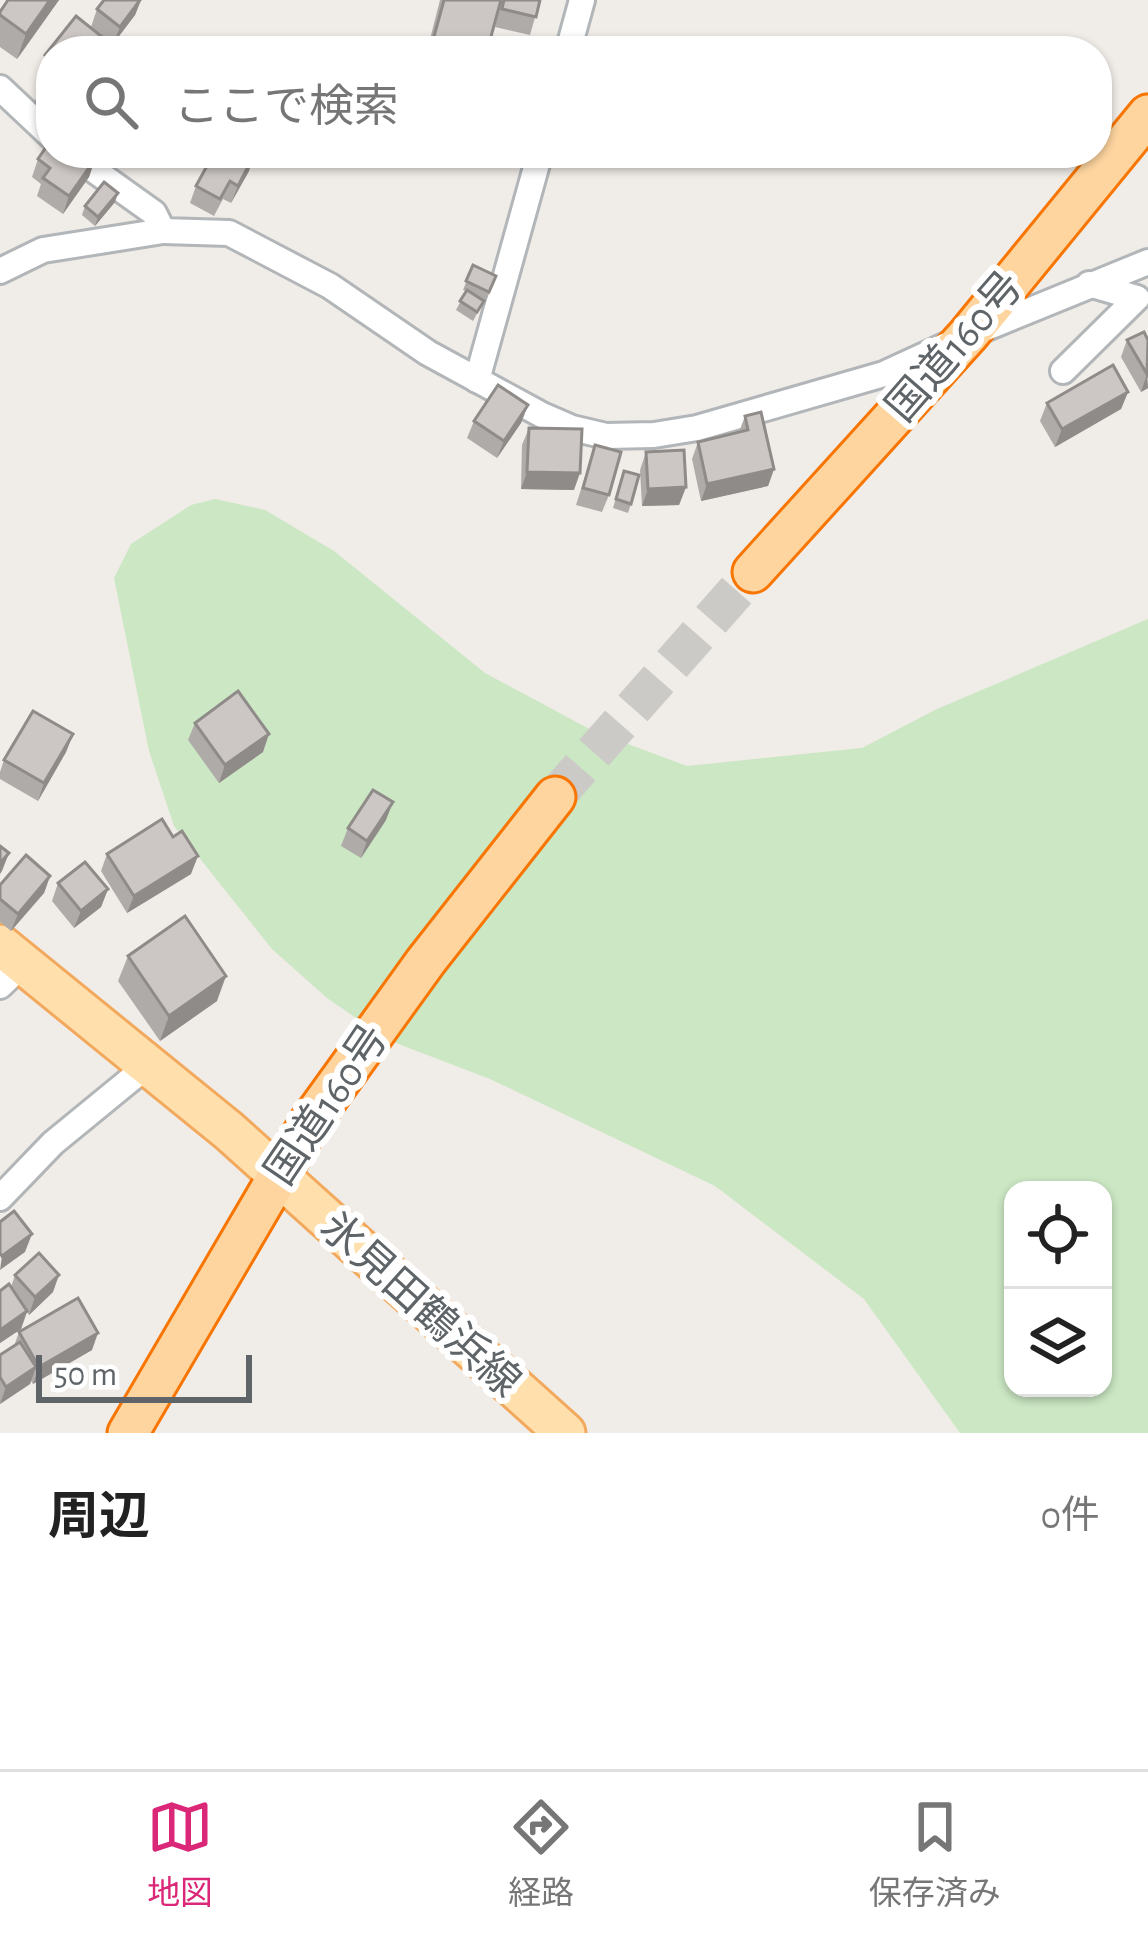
<!DOCTYPE html>
<html lang="ja">
<meta charset="utf-8">
<style>
body{margin:0;font-family:"Alegreya Sans","Noto Sans JP",sans-serif;background:#f2f2f2;color:#222}
.controls{position:absolute;right:36px;bottom:36px;display:grid;overflow:hidden;border-radius:24px;box-shadow:0 3px 9px #0004}
.controls button{width:108px;height:108px;display:grid;place-items:center;padding:0;border:0;border-bottom:3px solid #e0e0e0;background:#fff;color:#222;font:60px sans-serif}
.scale{position:absolute;left:36px;bottom:30px;width:216px;box-sizing:border-box;padding-left:12px;border:6px solid #5e6467;border-top:0;font-size:33px;line-height:42px;white-space:nowrap;color:#5e6467;-webkit-text-stroke:9px #fff;paint-order:stroke}
.list{margin:0;padding:0;list-style:none}
h2{display:flex;justify-content:space-between;align-items:center;height:156px;margin:0;padding:0 48px;font-size:51px}
h2 small{font-size:39px;font-weight:400;color:#767676}
.icon{flex:none;width:66px;height:66px;fill:none;stroke:currentColor;stroke-width:2;stroke-linecap:round;stroke-linejoin:round}
.map{position:relative;flex:none;width:1148px;height:1433px;overflow:hidden}
.search{position:absolute;background:#fff;box-shadow:0 3px 9px #0004;left:36px;right:36px;top:36px;height:132px;display:flex;align-items:center;gap:30px;box-sizing:border-box;padding:0 42px;border-radius:48px;color:#767676;font-size:45px}
.sheet{height:336px;background:#fff}
nav{display:flex;justify-content:space-around;align-items:center;box-sizing:border-box;height:168px;border-top:3px solid #e0e0e0;background:#fff;font-size:33px;color:#767676}
nav a{display:grid;justify-items:center;gap:6px}
nav .on{color:#db2777}
.map>svg:first-child{display:block}
</style>
<div class="map">
<svg width="1148" height="1433" viewBox="0 0 1148 1433">
<rect width="100%" height="100%" fill="#f0ece7"/>
<path fill="#cbe7c3" fill-rule="evenodd" d="M215,499L265,510L334,551L485,673L593,731L687,766L862,748L937,709L1148,619V1433H960L864,1299L715,1186L490,1079L388,1040L327,998L272,949L174,826L149,751L114,578L131,544L191,505ZM1013,1190H1103V1388H1013Z"/>
<g fill="none" stroke-linecap="round" stroke-linejoin="round">
<polyline stroke="#cccac7" stroke-width="39" stroke-dasharray="39 20" stroke-linecap="butt" points="555,797 753,572"/>
<defs>
<g id="minor">
<polyline points="568,51 582,0"/>
<polyline points="0,88 51,136"/>
<polyline points="70,153 154,213 163,231 229,233 330,286 428,353 542,415 572,428 606,436 654,435 697,428 884,374 947,345"/>
<polyline points="0,271 43,250 163,231"/>
<polyline points="979,331 1148,262"/>
<polyline points="1063,371 1137,298 1089,284"/>
<polyline points="477,380 540,153"/>
<polyline points="0,986 22,965"/>
<polyline points="0,1198 53,1143 147,1066"/>
</g>
<polyline id="primary" points="0,945 229,1131 565,1433"/>
<g id="trunk">
<polyline points="753,572 968,335 1148,115"/>
<polyline points="128,1433 310,1122 426,961 555,797"/>
</g>
</defs>
<use href="#minor" stroke="#b2b6b9" stroke-width="30"/>
<use href="#primary" stroke="#f2a95e" stroke-width="45"/>
<use href="#trunk" stroke="#f77500" stroke-width="45"/>
<use href="#minor" stroke="#fff" stroke-width="24"/>
<use href="#primary" stroke="#ffe0ad" stroke-width="39"/>
<use href="#trunk" stroke="#fed59f" stroke-width="39"/>
</g>
<g fill="#afaba9">
<polygon points="8,0 59,0 17,59 0,47 0,12"/>
<polygon points="141,0 135,15 113,44 91,27 97,9"/>
<polygon points="440,0 501,0 487,51 427,51"/>
<polygon points="502,0 540,0 530,35 495,27"/>
<polygon points="51,51 51,116 34,103 41,86 46,79 39,72 45,55"/>
<polygon points="436,153 457,153 455,158"/>
<polygon points="38,159 95,159 89,177 63,214 37,196 41,184 32,177"/>
<polygon points="249,171 231,203 223,199 214,216 190,203 196,186"/>
<polygon points="115,202 95,226 82,215 85,206"/>
<polygon points="473,265 496,276 486,301 478,297 484,301 473,321 456,310 466,291 463,290"/>
<polygon points="1144,332 1148,388 1141,392 1121,357 1127,340"/>
<polygon points="1128,392 1121,409 1055,447 1040,421 1047,403"/>
<polygon points="528,405 521,423 497,458 467,438 474,421"/>
<polygon points="745,416 774,469 768,486 701,501 692,459 698,442 739,432"/>
<polygon points="529,428 574,490 521,489 522,445"/>
<polygon points="595,445 609,495 602,512 576,505"/>
<polygon points="646,452 686,487 679,505 642,506 640,470"/>
<polygon points="624,471 631,504 628,513 613,508"/>
<polygon points="195,723 263,752 219,783 188,740"/>
<polygon points="73,734 66,752 38,801 0,779 0,772 4,760"/>
<polygon points="386,820 361,858 341,846 348,828"/>
<polygon points="107,854 191,874 127,913 101,871"/>
<polygon points="50,876 44,893 11,931 0,922 0,885"/>
<polygon points="58,883 108,889 101,907 74,928 52,901"/>
<polygon points="128,956 217,1001 160,1041 118,981"/>
<polygon points="15,1275 53,1292 29,1315 27,1312 21,1329 0,1343 0,1291 11,1287"/>
<polygon points="19,1332 92,1350 33,1384 31,1381 30,1384 0,1404 0,1355 14,1346"/>
</g>
<g fill="#8f8b89">
<polygon points="50,0 59,0 17,59 26,34"/>
<polygon points="141,0 135,15 113,44 120,27"/>
<polygon points="255,153 249,171 231,203 238,186"/>
<polygon points="95,159 89,177 63,214 69,196"/>
<polygon points="118,193 115,202 95,226 98,217"/>
<polygon points="1147,374 1148,388 1141,392"/>
<polygon points="1128,392 1121,409 1055,447 1062,429"/>
<polygon points="528,405 521,423 497,458 504,441"/>
<polygon points="774,469 768,486 701,501 707,484"/>
<polygon points="527,472 580,473 574,490 521,489"/>
<polygon points="686,487 679,505 642,506 648,489"/>
<polygon points="73,734 66,752 38,801 44,783"/>
<polygon points="269,734 263,752 219,783 225,765"/>
<polygon points="393,802 386,820 361,858 367,841"/>
<polygon points="9,853 2,871 0,874 0,863"/>
<polygon points="198,856 191,874 127,913 134,896"/>
<polygon points="50,876 44,893 11,931 18,914"/>
<polygon points="108,889 101,907 74,928 81,911"/>
<polygon points="226,976 217,1001 160,1041 169,1016"/>
<polygon points="32,1234 25,1252 0,1270 2,1256"/>
<polygon points="59,1275 53,1292 29,1315 35,1297"/>
<polygon points="27,1311 21,1329 0,1343 0,1330"/>
<polygon points="98,1333 92,1350 33,1384 39,1367"/>
<polygon points="36,1367 30,1384 0,1404 6,1387"/>
</g>
<g fill="#ccc7c4" stroke="#8f8b89" stroke-width="3">
<polygon points="8,0 50,0 26,34 0,15 0,12"/>
<polygon points="104,0 140,0 120,27 97,9"/>
<polygon points="444,0 501,0 487,51 430,51"/>
<polygon points="504,0 540,0 536,17 502,9"/>
<polygon points="76,16 111,44 106,51 51,51 51,60 45,55"/>
<polygon points="51,73 51,94 41,86"/>
<polygon points="51,140 51,153 86,153 95,159 69,196 43,178 50,168 38,159"/>
<polygon points="214,153 255,153 238,186 230,181 220,199 196,186"/>
<polygon points="104,182 118,193 98,217 85,206"/>
<polygon points="473,265 496,276 489,292 466,281"/>
<polygon points="467,290 484,301 477,312 460,301"/>
<polygon points="1144,332 1148,340 1147,374 1127,340"/>
<polygon points="1113,365 1128,392 1062,429 1047,403"/>
<polygon points="498,385 528,405 504,441 474,421"/>
<polygon points="761,412 774,469 707,484 698,442 748,430 745,416"/>
<polygon points="529,428 582,429 580,473 527,472"/>
<polygon points="595,445 621,452 609,495 583,488"/>
<polygon points="684,450 686,487 648,489 646,452"/>
<polygon points="624,471 639,475 631,504 616,499"/>
<polygon points="238,691 269,734 225,765 195,723"/>
<polygon points="33,711 73,734 44,783 4,760"/>
<polygon points="373,790 393,802 367,841 348,828"/>
<polygon points="162,819 173,837 182,831 198,856 134,896 107,854"/>
<polygon points="0,846 9,853 0,863"/>
<polygon points="26,855 50,876 18,914 0,899 0,885"/>
<polygon points="85,862 108,889 81,911 58,883"/>
<polygon points="185,916 226,976 169,1016 128,956"/>
<polygon points="14,1211 32,1234 2,1256 0,1253 0,1222"/>
<polygon points="39,1253 59,1275 35,1297 15,1275"/>
<polygon points="9,1284 27,1311 0,1330 0,1291"/>
<polygon points="78,1298 98,1333 39,1367 19,1332"/>
<polygon points="20,1342 36,1367 6,1387 0,1377 0,1355"/>
</g>
<g text-anchor="middle" dominant-baseline="central" stroke-width="12" stroke-linejoin="round" paint-order="stroke">
<g font-size="42" fill="#5e6467" stroke="#fff">
<text transform="translate(955 347) rotate(-49)">国道160号</text>
<text transform="translate(327 1105) rotate(-56)">国道160号</text>
<text transform="translate(420 1305) rotate(42)">氷見田鶴浜線</text>
</g>
</g>
</svg>
<div class="controls">
<button><svg class="icon" aria-label="locate" viewBox="0 0 24 24"><circle cx="12" cy="12" r="6"/><path d="M12 2v4M12 18v4M2 12h4M18 12h4"/></svg></button>
<button><svg class="icon" aria-label="layers" viewBox="0 0 24 24"><path d="M12 4l9 5-9 5-9-5zM3 14l9 5 9-5"/></svg></button>
</div>
<div class="scale">50 m</div>
<div class="search"><svg class="icon" aria-label="search" viewBox="0 0 24 24"><circle cx="10" cy="10" r="6"/><path d="M15 15l6 6"/></svg>ここで検索</div>
</div>
<section class="sheet">
<h2>周辺<small>0件</small></h2>
<ul class="list">
</ul>
</section>
<nav>
<a class="on"><svg class="icon" aria-label="map" viewBox="0 0 24 24"><path d="M3 6l6-2 6 2 6-2v14l-6 2-6-2-6 2zM9 4v14M15 6v14"/></svg>地図</a>
<a><svg class="icon" aria-label="directions" viewBox="0 0 24 24"><path d="M12 3l9 9-9 9-9-9zM9 14v-3h6M13 9l2 2-2 2"/></svg>経路</a>
<a><svg class="icon" aria-label="saved" viewBox="0 0 24 24"><path d="M7 4h10v16l-5-4-5 4z"/></svg>保存済み</a>
</nav>
